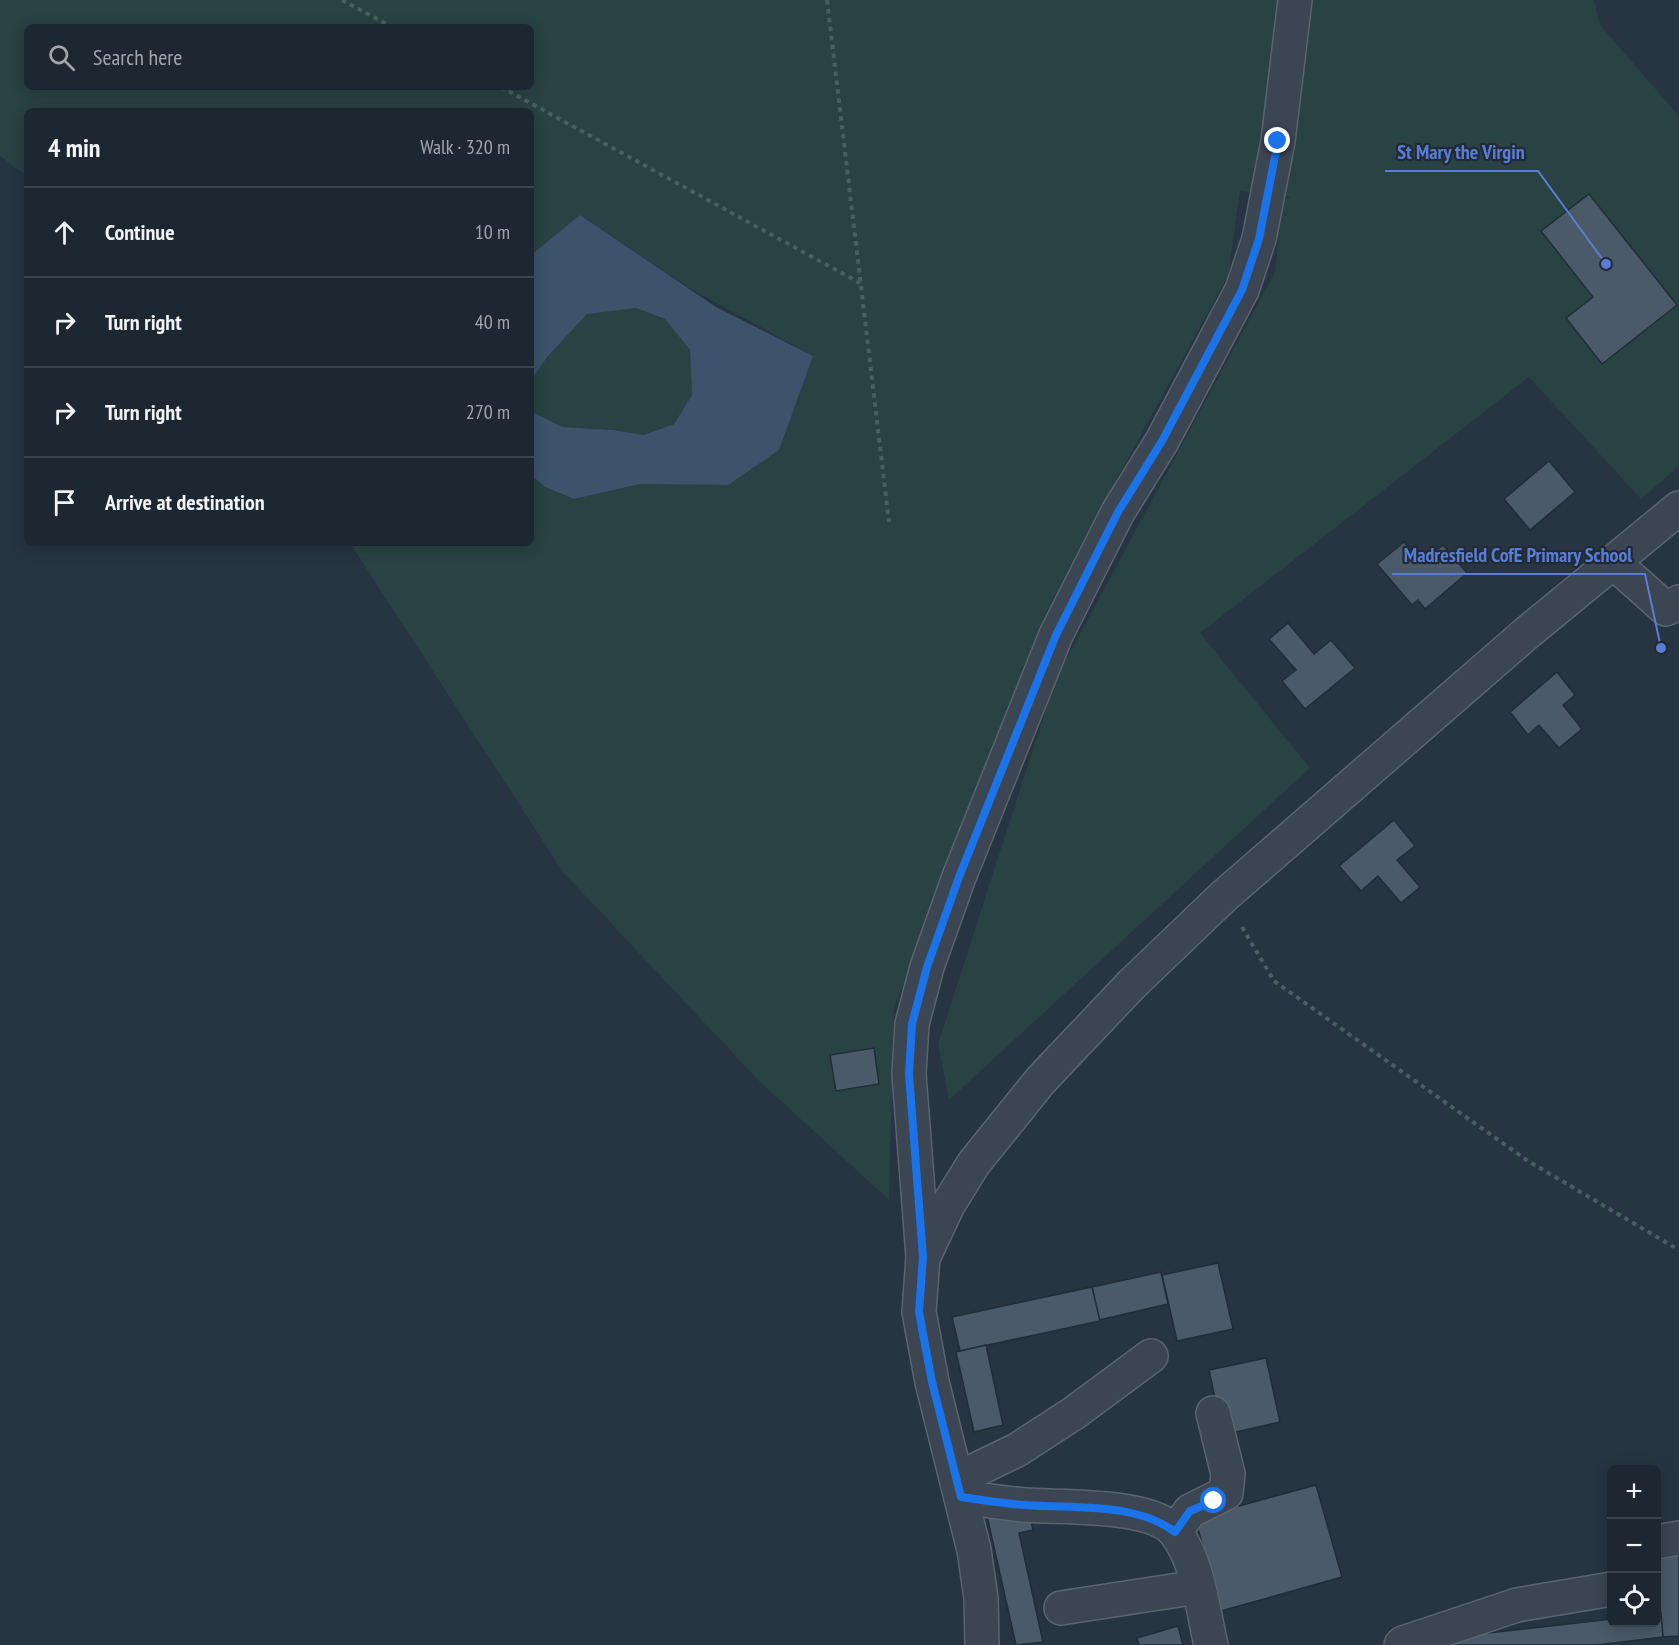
<!DOCTYPE html>
<meta charset="utf-8">
<style>
body{margin:0;font-family:"PT Sans Narrow",sans-serif;background:#2a333e;color:#f1f3f6}
.controls{position:absolute;right:18px;bottom:18px;display:grid;overflow:hidden;border-radius:9px;box-shadow:0 3px 15px #0003}
.controls button{width:54px;height:54px;display:grid;place-items:center;padding:0;border:0;border-bottom:2px solid #3b444d;background:#1d2732;color:#f1f3f6;font:30px sans-serif}
.stop{position:absolute;width:18px;height:18px;margin:-14px;border:4px solid #1a73e8;border-radius:50%;background:#fff}
.stop.end{background:#1a73e8;border-color:#fff;box-shadow:0 2px 6px #0008}
.list{margin:0;padding:0;list-style:none}
h2{display:flex;justify-content:space-between;align-items:center;height:78px;margin:0;padding:0 24px;font-size:26px}
h2 small{font-size:20px;font-weight:400;color:#a0a5ac}
.list li{display:grid;grid-template-columns:39px 1fr auto;gap:18px;align-items:center;box-sizing:border-box;height:90px;padding:0 24px;border-top:2px solid #3b444d}
.list b{display:block;font-size:22px;white-space:nowrap}
.list em{font-size:20px;font-style:normal;color:#a0a5ac}
.icon{flex:none;width:33px;height:33px;fill:none;stroke:currentColor;stroke-width:2;stroke-linecap:round;stroke-linejoin:round}
.map{position:relative;flex:none;width:1679px;height:1645px;overflow:hidden}
.search{position:absolute;background:#1d2732;box-shadow:0 3px 15px #0003;left:24px;top:24px;width:510px;height:66px;display:flex;align-items:center;gap:15px;box-sizing:border-box;padding:0 21px;border-radius:9px;color:#a0a5ac;font-size:22px}
.panel{position:absolute;background:#1d2732;box-shadow:0 3px 15px #0003;left:24px;top:108px;width:510px;height:438px;border-radius:9px}
.map>svg:first-child{display:block}
</style>
<div class="map">
<svg width="1679" height="1645" viewBox="0 0 1679 1645">
<rect width="100%" height="100%" fill="#273442"/>
<g fill="#294243" fill-rule="evenodd">
<path d="M0,0H1594L1600,25L1679,116V466L1641,499L1529,377L1200,633L1310,768L949,1100L938,1044L1056,678L1275,272L1281,201L1291,197L1240,191L1228,276L1107,497L894,1007L889,1200L758,1080L563,872L350,543H531V475L545,487L574,499L640,484L728,485L813,356L691,289L580,215L531,255V111H27V176L0,156ZM27,27H531V87H27Z"/>
<polygon points="636,308 665,319 690,350 692,395 674,424 644,435 613,430 562,427 531,411 531,380 548,356 587,313"/>
</g>
<polygon fill="#3d536b" points="580,215 716,307 813,356 779,450 728,485 640,484 574,499 545,487 531,475 531,411 562,427 613,430 644,435 674,424 692,395 690,350 665,319 636,308 587,314 548,356 531,380 531,255"/>
<g fill="#4b5a68" stroke="#222d39" stroke-width="1.5">
<polygon points="1589,194 1677,305 1602,364 1566,318 1593,297 1541,231"/>
<polygon points="1549,461 1575,492 1530,530 1504,499"/>
<polygon points="1404,542 1422,563 1443,545 1467,573 1425,609 1418,600 1412,605 1377,564"/>
<polygon points="1288,623 1314,654 1331,640 1355,668 1305,709 1282,681 1296,670 1269,639"/>
<polygon points="1557,672 1575,695 1563,705 1582,729 1559,748 1539,725 1528,735 1510,712"/>
<polygon points="1394,820 1415,846 1397,860 1420,887 1401,903 1378,876 1361,891 1339,866"/>
<polygon points="874,1048 879,1084 836,1091 830,1055"/>
<polygon points="1218,1263 1233,1329 1177,1341 1162,1275"/>
<polygon points="1161,1272 1168,1304 1099,1320 1092,1287"/>
<polygon points="1092,1287 1100,1321 960,1351 952,1317"/>
<polygon points="986,1345 1003,1425 974,1432 956,1352"/>
<polygon points="1266,1358 1280,1422 1223,1435 1209,1370"/>
<polygon points="1316,1485 1342,1577 1221,1611 1195,1518"/>
<polygon points="1028,1507 1033,1530 1019,1533 1043,1642 1016,1645 987,1516"/>
<polygon points="1679,1550 1679,1636 1663,1637 1656,1578 1656,1552"/>
<polygon points="1661,1613 1663,1637 1596,1645 1444,1645 1443,1638 1612,1619 1612,1622 1656,1622 1656,1614"/>
<polygon points="1178,1626 1183,1645 1139,1645 1137,1638"/>
</g>
<g fill="none" stroke-linecap="round" stroke-linejoin="round">
<defs>
<g id="minor">
<polyline points="1613,562 1666,609 1679,602"/>
<polyline points="924,1256 948,1205 974,1163 1041,1080 1132,984 1224,896 1528,632 1679,508"/>
<polyline points="957,1479 1017,1450 1074,1413 1151,1356"/>
<path d="M961,1497C982,1500 1004,1503 1025,1505C1061,1508 1152,1503 1175,1532C1198,1560 1203,1611 1211,1645"/>
<polyline points="1175,1532 1190,1511 1226,1493 1228,1474 1213,1413"/>
<polyline points="1656,1542 1679,1538"/>
<polyline points="1061,1608 1198,1587"/>
<polyline points="982,1645 981,1598 974,1550 932,1382 919,1312 923,1257 909,1074 912,1024 927,967 959,877 1056,635 1118,512 1162,441 1242,290 1259,239 1278,141 1295,0"/>
<polyline points="1401,1645 1403,1643 1517,1605 1612,1589"/>
</g>
</defs>
<use href="#minor" stroke="#59646f" stroke-width="36"/>
<g stroke="#475f60" stroke-width="4" stroke-dasharray="4.5 4.5" stroke-linecap="butt">
<polyline points="342,0 392,27"/>
<polyline points="827,0 889,522"/>
<polyline points="501,87 860,283"/>
<polyline points="1242,927 1274,981 1528,1161 1679,1250"/>
</g>
<use href="#minor" stroke="#3b4652" stroke-width="33"/>
</g>
<g fill="none" stroke-linecap="round" stroke-linejoin="round">
<path stroke="#1a73e8" stroke-width="8" d="M1214,1501L1190,1511L1175,1532C1136,1502 1073,1509 1026,1505C1004,1504 983,1500 961,1497L932,1382L919,1312L923,1257L909,1074L912,1024L927,967L959,877L1056,635L1118,512L1162,441L1242,290L1259,239L1278,141"/>
</g>
<path fill="none" stroke="#5b7cd3" stroke-width="2" d="M1606 264L1538 171H1385M1661 648L1645 574H1392"/>
<g fill="#5b7cd3" stroke="#202b37" stroke-width="2">
<circle cx="1606" cy="264" r="6"/>
<circle cx="1661" cy="648" r="6"/>
</g>
<g font-size="20" text-anchor="middle" font-weight="bold" fill="#5b7cd3" stroke="#202b37" stroke-width="4.5" stroke-linejoin="round" paint-order="stroke">
<text x="1461" y="159">St Mary the Virgin</text>
<text x="1518" y="562">Madresfield CofE Primary School</text>
</g>
</svg>
<div class="controls">
<button>+</button>
<button>−</button>
<button><svg class="icon" aria-label="locate" viewBox="0 0 24 24"><circle cx="12" cy="12" r="6"/><path d="M12 2v4M12 18v4M2 12h4M18 12h4"/></svg></button>
</div>
<div class="stop" style="left:1214px;top:1501px"></div>
<div class="stop end" style="left:1278px;top:141px"></div>
<div class="search"><svg class="icon" aria-label="search" viewBox="0 0 24 24"><circle cx="10" cy="10" r="6"/><path d="M15 15l6 6"/></svg>Search here</div>
<section class="panel">
<h2>4 min<small>Walk · 320 m</small></h2>
<ul class="list">
<li><svg class="icon" aria-label="ahead" viewBox="0 0 24 24"><path d="M12 20V5M6 11l6-6 6 6"/></svg><div><b>Continue</b></div><em>10 m</em></li>
<li><svg class="icon" aria-label="right" viewBox="0 0 24 24"><path d="M7 20v-9h11M14 6l5 5-5 5"/></svg><div><b>Turn right</b></div><em>40 m</em></li>
<li><svg class="icon" aria-label="right" viewBox="0 0 24 24"><path d="M7 20v-9h11M14 6l5 5-5 5"/></svg><div><b>Turn right</b></div><em>270 m</em></li>
<li><svg class="icon" aria-label="arrive" viewBox="0 0 24 24"><path d="M6 21V4h12l-3 4 3 4H6"/></svg><div><b>Arrive at destination</b></div></li>
</ul>
</section>
</div>
